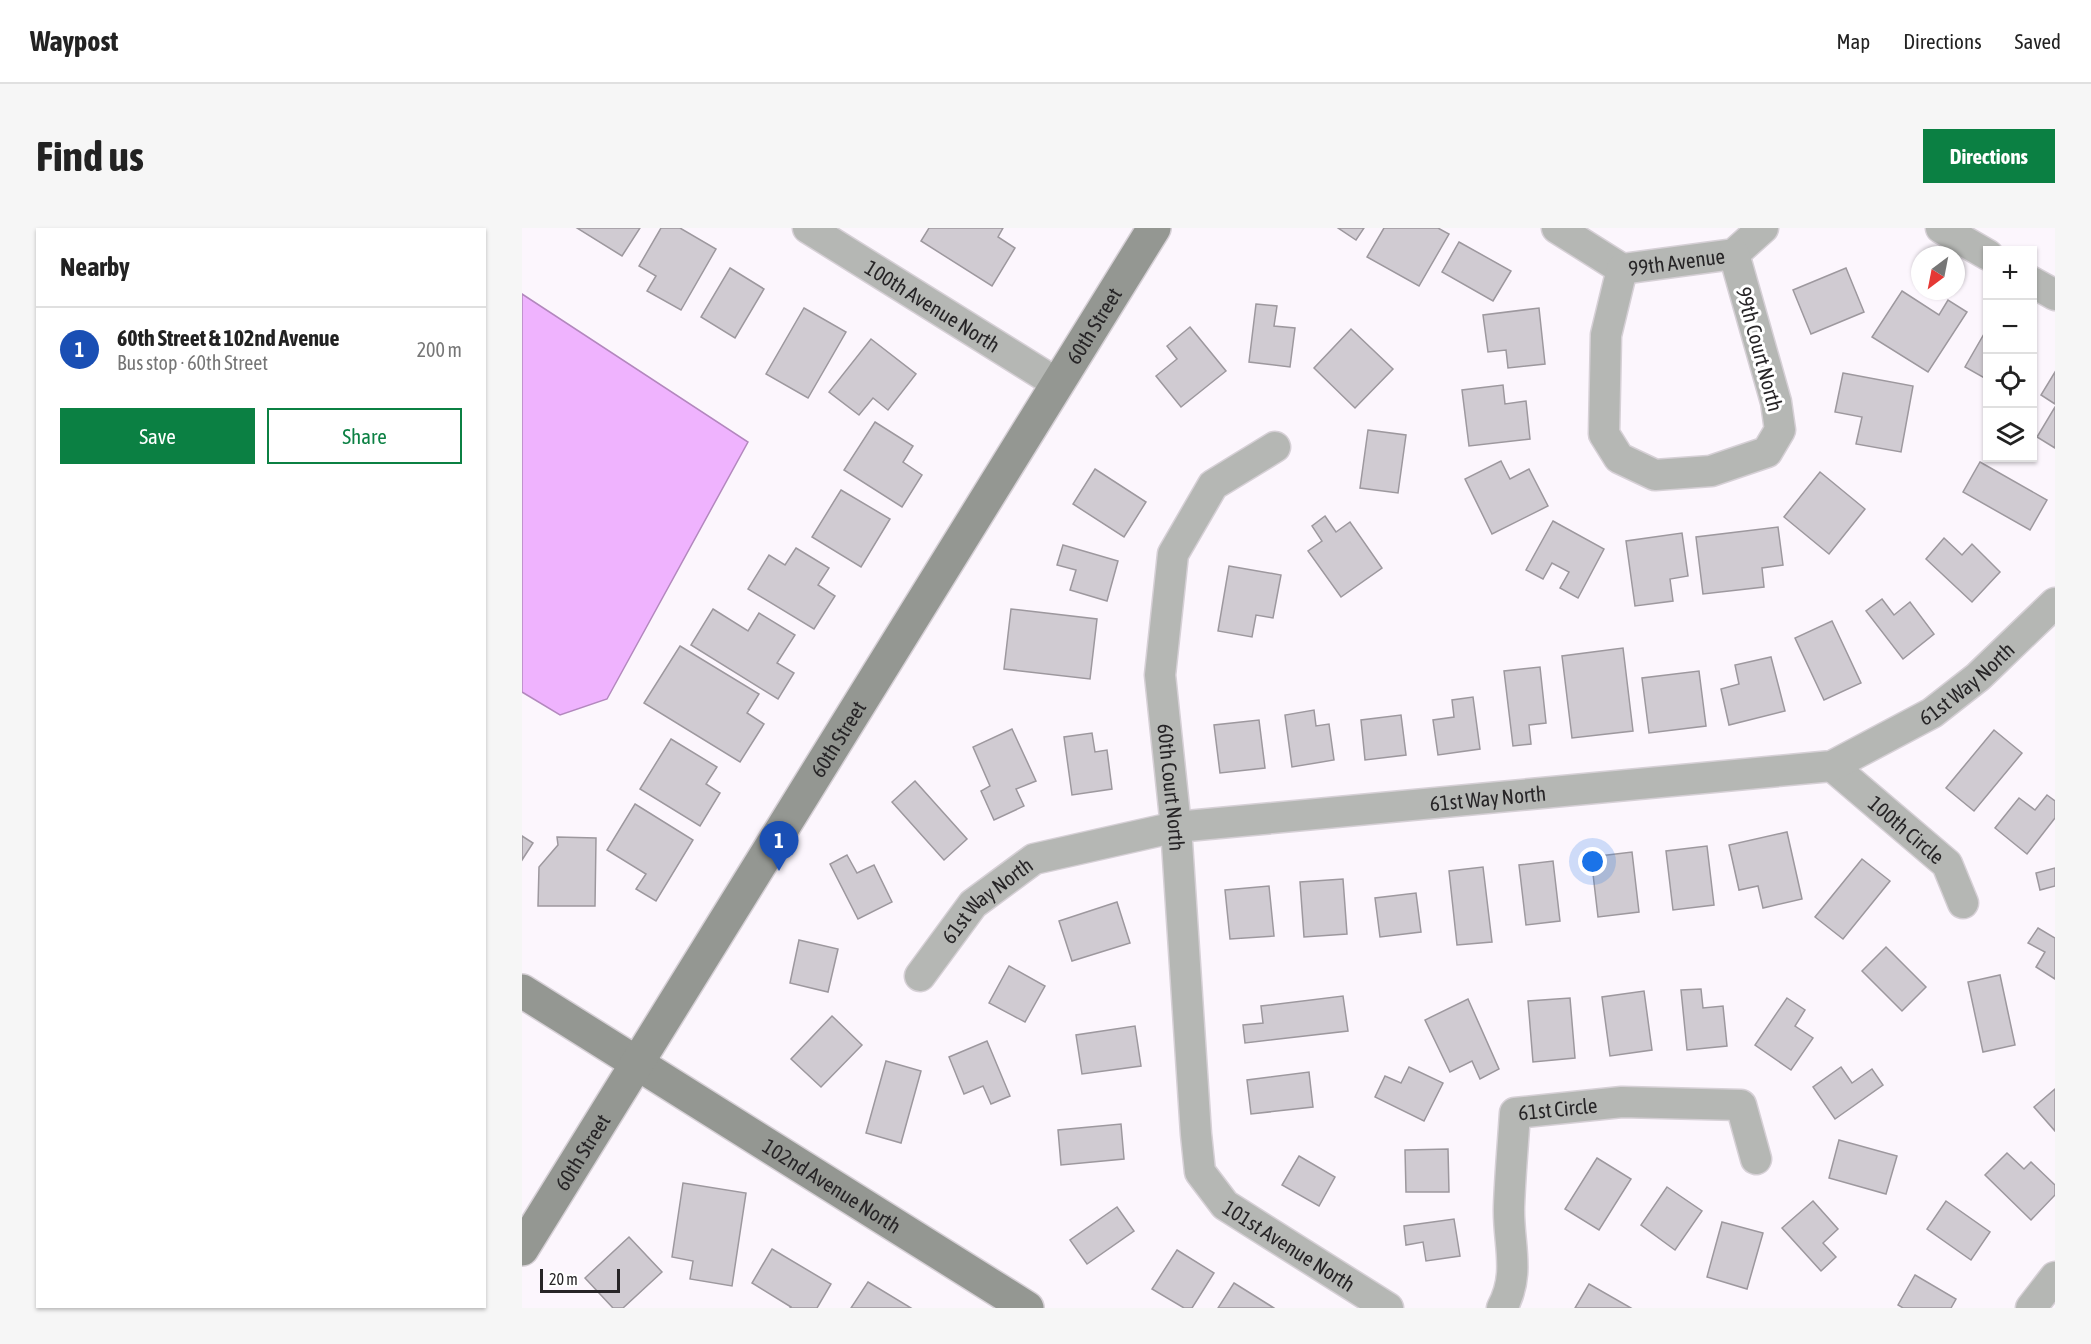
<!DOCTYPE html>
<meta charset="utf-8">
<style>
body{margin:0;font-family:"Asap Condensed",sans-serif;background:#f6f6f6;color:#222}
.controls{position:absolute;right:18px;top:18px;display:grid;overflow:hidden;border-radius:0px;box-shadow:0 2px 4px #0004}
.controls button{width:54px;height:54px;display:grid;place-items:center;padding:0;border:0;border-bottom:2px solid #e0e0e0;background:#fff;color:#222;font:30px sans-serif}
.compass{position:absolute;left:1389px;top:18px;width:54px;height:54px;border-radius:50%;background:#fff;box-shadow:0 2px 4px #0004;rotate:212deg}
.scale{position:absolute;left:18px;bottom:15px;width:80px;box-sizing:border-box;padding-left:6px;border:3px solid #272527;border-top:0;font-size:16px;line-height:21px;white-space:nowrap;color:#272527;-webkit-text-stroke:4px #fff;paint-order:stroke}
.you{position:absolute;left:1071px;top:634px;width:21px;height:21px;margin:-15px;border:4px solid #fff;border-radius:50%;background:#1a73e8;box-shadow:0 0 0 9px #1a73e833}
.badge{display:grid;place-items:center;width:39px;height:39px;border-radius:50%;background:#0b8043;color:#fff;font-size:20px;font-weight:700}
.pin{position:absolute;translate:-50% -50px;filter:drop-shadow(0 2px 3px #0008)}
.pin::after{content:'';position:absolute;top:32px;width:21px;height:18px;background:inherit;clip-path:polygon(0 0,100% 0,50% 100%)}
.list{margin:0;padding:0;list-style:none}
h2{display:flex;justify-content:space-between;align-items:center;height:78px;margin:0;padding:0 24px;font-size:26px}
h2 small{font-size:20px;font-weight:400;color:#767676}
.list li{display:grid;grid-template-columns:39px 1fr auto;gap:18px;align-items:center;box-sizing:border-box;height:84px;padding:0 24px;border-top:2px solid #e0e0e0}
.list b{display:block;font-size:22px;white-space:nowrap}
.list p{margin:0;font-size:20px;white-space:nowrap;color:#767676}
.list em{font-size:20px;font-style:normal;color:#767676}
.actions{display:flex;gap:12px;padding:18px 24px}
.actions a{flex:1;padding:14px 0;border:2px solid #0b8043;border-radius:0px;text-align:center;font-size:21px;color:#0b8043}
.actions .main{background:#0b8043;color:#fff}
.icon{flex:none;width:33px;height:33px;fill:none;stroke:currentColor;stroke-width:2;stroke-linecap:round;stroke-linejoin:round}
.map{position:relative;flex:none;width:1533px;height:1080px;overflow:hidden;border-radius:0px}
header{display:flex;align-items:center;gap:36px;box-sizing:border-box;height:84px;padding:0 30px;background:#fff;border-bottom:2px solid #e0e0e0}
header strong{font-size:28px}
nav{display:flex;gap:33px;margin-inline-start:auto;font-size:21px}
.intro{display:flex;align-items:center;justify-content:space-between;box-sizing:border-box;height:144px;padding:0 36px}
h1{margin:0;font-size:42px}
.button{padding:15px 27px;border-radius:0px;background:#0b8043;color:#fff;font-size:21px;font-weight:700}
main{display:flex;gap:36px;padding:0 36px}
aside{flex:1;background:#fff;border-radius:0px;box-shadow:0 2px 4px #0004}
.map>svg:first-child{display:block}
</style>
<header>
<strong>Waypost</strong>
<nav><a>Map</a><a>Directions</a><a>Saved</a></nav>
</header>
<div class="intro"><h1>Find us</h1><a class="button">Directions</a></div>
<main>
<aside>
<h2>Nearby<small></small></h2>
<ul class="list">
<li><span class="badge" style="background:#1a4fb4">1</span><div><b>60th Street &amp; 102nd Avenue</b><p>Bus stop · 60th Street</p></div><em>200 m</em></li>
</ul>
<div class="actions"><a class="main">Save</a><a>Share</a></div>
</aside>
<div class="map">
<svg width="1533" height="1080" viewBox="0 0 1533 1080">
<rect width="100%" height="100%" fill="#fcf6fd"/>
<polygon fill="#efb3fe" stroke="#b388be" stroke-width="1.5" points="0,66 226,214 85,471 38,487 0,464"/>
<g fill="#d0cbd2" stroke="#9d989e" stroke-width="1.5">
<polygon points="55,0 118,0 100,28"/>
<polygon points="139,0 158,0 194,21 159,82 125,63 134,48 117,38"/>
<polygon points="407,0 481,0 476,9 493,20 470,58 399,13"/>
<polygon points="816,0 842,0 834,12"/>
<polygon points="862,0 916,0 927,6 897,58 845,29"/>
<polygon points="937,14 989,43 971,73 920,44"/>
<polygon points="208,40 242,61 213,110 179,89"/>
<polygon points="1324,40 1342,84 1289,106 1271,62"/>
<polygon points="1380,63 1417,87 1426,72 1445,84 1406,144 1350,109"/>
<polygon points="734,76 755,78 752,98 773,100 768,139 727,134"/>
<polygon points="282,80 324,104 286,170 244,146"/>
<polygon points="1017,80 1023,136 986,140 984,122 966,124 961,87"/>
<polygon points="668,99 704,143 659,179 634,148 655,131 645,118"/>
<polygon points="1466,99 1466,152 1443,139"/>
<polygon points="829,101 871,141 833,180 792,140"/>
<polygon points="349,111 394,146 366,182 351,170 337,187 307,164"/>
<polygon points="1533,144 1533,176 1519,167"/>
<polygon points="1321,145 1391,158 1379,224 1334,216 1340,189 1313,184"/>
<polygon points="981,157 983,176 1004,173 1008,211 947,218 940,162"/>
<polygon points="1533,179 1533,220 1515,209"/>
<polygon points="353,194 391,218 381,234 400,247 380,279 322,242"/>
<polygon points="846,202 884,207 876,265 838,260"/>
<polygon points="979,233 988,251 1007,241 1026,278 970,306 943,251"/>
<polygon points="1458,234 1525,272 1508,302 1441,264"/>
<polygon points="573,241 624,274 602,309 551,276"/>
<polygon points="1298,244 1343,281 1307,326 1262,289"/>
<polygon points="319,262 368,291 339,339 290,309"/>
<polygon points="803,288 814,304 828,294 860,340 819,369 786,323 800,313 790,298"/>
<polygon points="1031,293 1082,321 1056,370 1038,360 1047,344 1030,335 1021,351 1004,342"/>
<polygon points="1256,299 1261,337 1240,340 1242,359 1181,366 1174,309"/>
<polygon points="1160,305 1166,348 1148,351 1151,373 1113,378 1104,313"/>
<polygon points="1422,310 1440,327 1450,316 1478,344 1450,374 1404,331"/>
<polygon points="541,317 596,333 585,373 548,362 554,342 535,337"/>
<polygon points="274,320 307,340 296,357 313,368 292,401 226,361 247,327 263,337"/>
<polygon points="707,338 759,347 751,390 734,387 730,409 696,403"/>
<polygon points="1360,371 1372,387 1388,374 1412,406 1381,431 1344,383"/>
<polygon points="191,381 226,403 237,385 273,407 255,435 272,445 256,471 169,417"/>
<polygon points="489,381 575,391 568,451 482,441"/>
<polygon points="1310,393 1339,455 1302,472 1273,410"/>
<polygon points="158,418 237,466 225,485 242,496 218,534 122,475"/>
<polygon points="1101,420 1111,503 1050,510 1040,428"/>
<polygon points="1249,429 1263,483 1207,497 1199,461 1217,456 1213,437"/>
<polygon points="1018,439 1024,495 1007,497 1009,516 991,518 982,443"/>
<polygon points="1177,443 1184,498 1127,505 1120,450"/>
<polygon points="951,469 958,521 916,527 911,492 932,489 930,472"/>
<polygon points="792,482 794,498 807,496 812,532 770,539 763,487"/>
<polygon points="879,487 884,527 843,532 839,492"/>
<polygon points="737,492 743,540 698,545 692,497"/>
<polygon points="490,501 514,553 494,561 502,578 472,592 459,563 468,558 451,519"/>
<polygon points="1472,502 1500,525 1452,583 1424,560"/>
<polygon points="570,505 573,524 585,522 590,561 550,567 542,509"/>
<polygon points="149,511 195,539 184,556 198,565 178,598 118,561"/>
<polygon points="393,553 445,611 422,632 370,574"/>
<polygon points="1525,567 1533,573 1533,590 1505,626 1473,600 1497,570 1513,582"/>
<polygon points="113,576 171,612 134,673 114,661 124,646 85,622"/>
<polygon points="1265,604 1280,671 1241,680 1236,658 1217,662 1207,617"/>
<polygon points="0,608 11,615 0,632"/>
<polygon points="35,609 74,610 73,678 16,678 17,639 36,617"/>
<polygon points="1185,618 1192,677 1151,682 1144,623"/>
<polygon points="1110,624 1117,684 1076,689 1069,629"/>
<polygon points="325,627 335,645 352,637 370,674 336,691 308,636"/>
<polygon points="1340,631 1368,653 1321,711 1293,689"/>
<polygon points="1031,633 1038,693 1004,697 997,637"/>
<polygon points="961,639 970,714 935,717 927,643"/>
<polygon points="1533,640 1533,658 1518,662 1514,645"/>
<polygon points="821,651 825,706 782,709 778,654"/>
<polygon points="747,658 752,708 708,711 703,662"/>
<polygon points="894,665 899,704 858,709 853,670"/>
<polygon points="595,674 608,715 550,733 537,693"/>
<polygon points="1516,700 1533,710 1533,751 1514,739 1523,724 1506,715"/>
<polygon points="277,712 316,721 306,764 268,755"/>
<polygon points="1364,719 1404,759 1380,783 1340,743"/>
<polygon points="487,738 523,758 503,794 467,775"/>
<polygon points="1478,747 1493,817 1461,824 1446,754"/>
<polygon points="1179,761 1181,780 1201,778 1205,818 1165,822 1159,762"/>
<polygon points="1122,763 1130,822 1088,828 1080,769"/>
<polygon points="821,768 826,803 723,815 721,797 741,795 739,778"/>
<polygon points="1048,770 1053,830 1011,834 1006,773"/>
<polygon points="1265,770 1283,782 1273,798 1291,810 1269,842 1233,817"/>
<polygon points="946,771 977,841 958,851 950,833 928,844 903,792"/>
<polygon points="310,788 340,817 299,859 269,831"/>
<polygon points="613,798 619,838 560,846 554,807"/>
<polygon points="465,813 488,868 469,876 461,858 442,866 427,829"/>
<polygon points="364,833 399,843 379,915 344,905"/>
<polygon points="887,839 921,855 902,893 853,869 863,848 879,855"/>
<polygon points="1319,839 1330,855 1350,841 1361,857 1313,891 1291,859"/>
<polygon points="787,844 791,879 729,886 725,852"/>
<polygon points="1533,861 1533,903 1512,879"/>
<polygon points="599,896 602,931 539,937 536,902"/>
<polygon points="1317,912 1375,928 1364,966 1307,950"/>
<polygon points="926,921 927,964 884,964 883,922"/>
<polygon points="1485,925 1502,941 1509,934 1533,957 1533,967 1509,992 1463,947"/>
<polygon points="777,928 813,949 797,978 760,957"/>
<polygon points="1075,930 1109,951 1077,1002 1043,981"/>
<polygon points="161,955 224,965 210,1058 168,1051 171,1033 150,1029"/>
<polygon points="1145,959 1180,983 1153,1022 1119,997"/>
<polygon points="1291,973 1316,1001 1301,1015 1314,1029 1299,1043 1260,1000"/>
<polygon points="1424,973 1468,1004 1449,1032 1405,1001"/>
<polygon points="595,979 612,1003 565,1036 548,1012"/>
<polygon points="932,991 938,1028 904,1033 901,1014 884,1017 882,998"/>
<polygon points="1200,994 1241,1005 1225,1061 1185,1049"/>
<polygon points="107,1009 140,1044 101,1080 91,1080 63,1050"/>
<polygon points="250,1021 309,1056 295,1080 268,1080 269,1079 230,1055"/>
<polygon points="655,1022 692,1045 670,1080 662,1080 630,1061"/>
<polygon points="1393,1047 1434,1071 1429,1080 1381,1080 1376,1077"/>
<polygon points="346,1054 389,1080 329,1080"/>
<polygon points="712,1055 752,1080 696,1080"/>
<polygon points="1067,1056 1109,1080 1053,1080"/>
</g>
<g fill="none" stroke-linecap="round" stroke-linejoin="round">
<defs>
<g id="street">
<path id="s1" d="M286,0L536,156"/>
<path id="s2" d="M1035,0L1100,41L1212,26L1241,0"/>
<polyline points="1419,0 1466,27"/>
<polyline points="1100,41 1084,107 1082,206 1097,230 1133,247 1189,243 1245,224 1258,202 1254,174 1212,26"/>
<polyline points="1510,54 1533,67"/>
<path id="s3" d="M753,219L691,257L651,326L638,447L654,599L674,906L678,944L703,977L866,1080"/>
<path id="s4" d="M1310,538L1425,636L1441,675"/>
<path id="s5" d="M398,748L451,676L512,631L654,599L1310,538L1410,485L1456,449L1533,375"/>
<path id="s6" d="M980,1080C999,1045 986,1016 987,979C988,948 991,916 993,885L1100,874L1219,877L1234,931"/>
<polyline points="1509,1080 1533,1049"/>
</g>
<g id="secondary">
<path id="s7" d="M0,763L505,1080"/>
<path id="s8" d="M0,1021L632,0"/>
</g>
</defs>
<use href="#street" stroke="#d6d0d6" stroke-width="33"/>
<use href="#secondary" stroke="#d6d0d6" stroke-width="36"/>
<use href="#street" stroke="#b5b7b4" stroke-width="30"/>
<use href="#secondary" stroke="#949792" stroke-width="33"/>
</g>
<g text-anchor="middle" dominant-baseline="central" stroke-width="6" stroke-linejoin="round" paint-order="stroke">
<g font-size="21" fill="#272527" stroke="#fff">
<text stroke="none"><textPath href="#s2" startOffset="132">99th Avenue</textPath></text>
<text stroke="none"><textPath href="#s1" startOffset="147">100th Avenue North</textPath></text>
<text stroke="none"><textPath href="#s8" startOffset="1086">60th Street</textPath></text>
<text transform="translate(1238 121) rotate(75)">99th Court North</text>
<text stroke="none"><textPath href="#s5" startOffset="1128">61st Way North</textPath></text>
<text stroke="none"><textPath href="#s8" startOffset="600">60th Street</textPath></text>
<text stroke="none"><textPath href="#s3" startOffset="387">60th Court North</textPath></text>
<text stroke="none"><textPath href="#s5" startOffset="624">61st Way North</textPath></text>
<text stroke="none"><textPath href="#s4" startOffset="98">100th Circle</textPath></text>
<text stroke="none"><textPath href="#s5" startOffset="102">61st Way North</textPath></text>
<text stroke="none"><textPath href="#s6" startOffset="240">61st Circle</textPath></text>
<text stroke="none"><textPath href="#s8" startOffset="114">60th Street</textPath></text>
<text stroke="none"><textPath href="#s7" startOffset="366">102nd Avenue North</textPath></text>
<text stroke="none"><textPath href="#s3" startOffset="890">101st Avenue North</textPath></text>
</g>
</g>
</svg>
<div class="controls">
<button>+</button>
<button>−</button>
<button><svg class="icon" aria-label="locate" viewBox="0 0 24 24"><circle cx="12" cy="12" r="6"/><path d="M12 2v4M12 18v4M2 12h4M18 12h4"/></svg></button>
<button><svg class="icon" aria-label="layers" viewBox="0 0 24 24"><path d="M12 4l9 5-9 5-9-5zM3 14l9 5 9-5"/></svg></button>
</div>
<svg class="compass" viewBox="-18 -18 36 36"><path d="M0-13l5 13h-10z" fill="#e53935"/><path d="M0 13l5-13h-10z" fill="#767676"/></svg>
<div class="scale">20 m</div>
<div class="you"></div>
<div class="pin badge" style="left:257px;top:643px;background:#1a4fb4">1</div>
</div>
</main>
